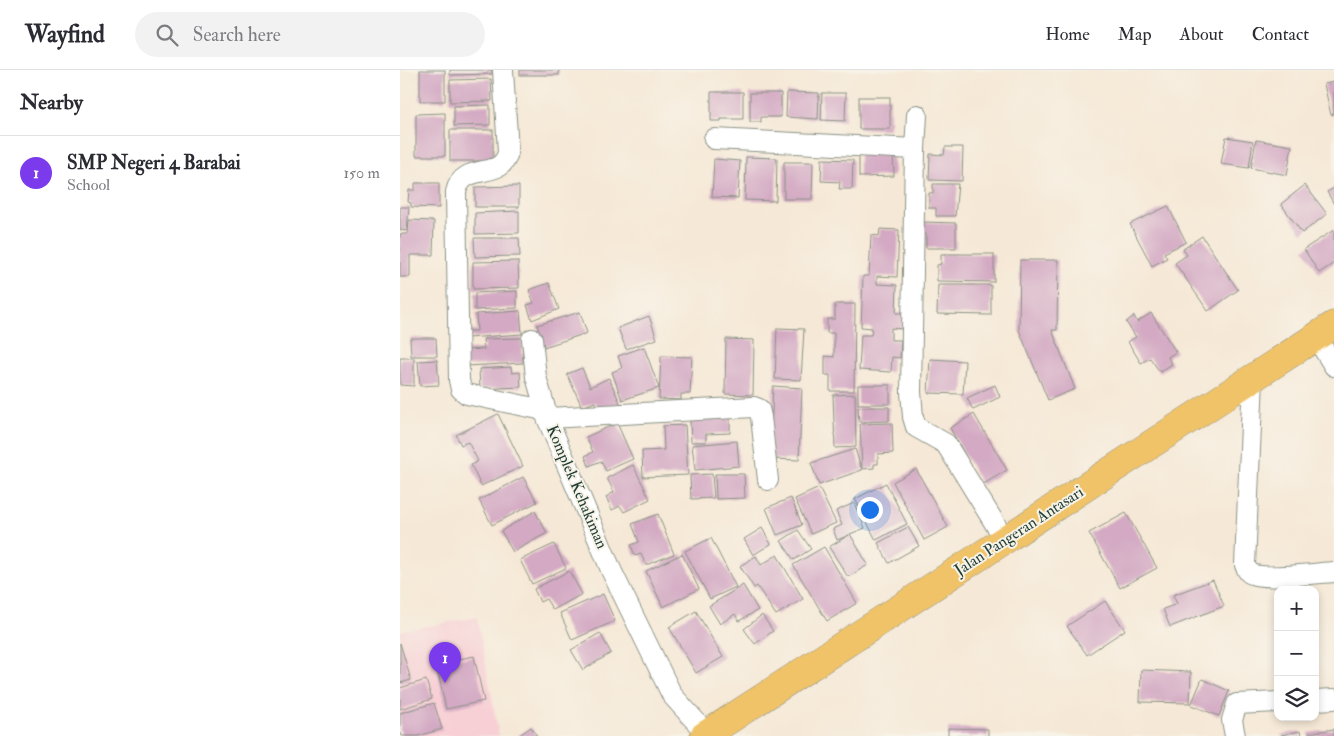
<!DOCTYPE html>
<meta charset="utf-8">
<style>
body{margin:0;font-family:"IM FELL Double Pica",serif;background:#f2f2f3;color:#2b2b33}
.controls{position:absolute;right:15px;bottom:15px;display:grid;overflow:hidden;border-radius:10px;box-shadow:0 2px 8px #0003}
.controls button{width:45px;height:45px;display:grid;place-items:center;padding:0;border:0;border-bottom:1px solid #e1e1e2;background:#fff;color:#2b2b33;font:25px sans-serif}
.you{position:absolute;left:469px;top:439px;width:18px;height:18px;margin:-12px;border:4px solid #fff;border-radius:50%;background:#1a73e8;box-shadow:0 0 0 8px #1a73e833}
.badge{display:grid;place-items:center;width:32px;height:32px;border-radius:50%;background:#7c3aed;color:#fff;font-size:16px;font-weight:700}
.pin{position:absolute;translate:-50% -41px;filter:drop-shadow(0 1px 2px #0008)}
.pin::after{content:'';position:absolute;top:26px;width:18px;height:15px;background:inherit;clip-path:polygon(0 0,100% 0,50% 100%)}
.list{margin:0;padding:0;list-style:none}
h2{display:flex;justify-content:space-between;align-items:center;height:65px;margin:0;padding:0 20px;font-size:21px}
h2 small{font-size:16px;font-weight:400;color:#7c7c81}
.list li{display:grid;grid-template-columns:32px 1fr auto;gap:15px;align-items:center;box-sizing:border-box;height:75px;padding:0 20px;border-top:1px solid #e1e1e2}
.list b{display:block;font-size:19px;white-space:nowrap}
.list p{margin:0;font-size:16px;white-space:nowrap;color:#7c7c81}
.list em{font-size:16px;font-style:normal;color:#7c7c81}
.icon{flex:none;width:28px;height:28px;fill:none;stroke:currentColor;stroke-width:2;stroke-linecap:round;stroke-linejoin:round}
.map{position:relative;flex:none;width:934px;height:666px;overflow:hidden}
header{display:flex;align-items:center;gap:30px;box-sizing:border-box;height:70px;padding:0 25px;background:#fff;border-bottom:1px solid #e1e1e2}
header strong{font-size:24px}
nav{display:flex;gap:28px;margin-inline-start:auto;font-size:18px}
.search{width:350px;height:45px;background:#f2f2f3;display:flex;align-items:center;gap:12px;box-sizing:border-box;padding:0 18px;border-radius:28px;color:#7c7c81;font-size:19px}
main{display:flex}
aside{flex:1;background:#fff}
.map>svg:first-child{display:block}
</style>
<header>
<strong>Wayfind</strong>
<div class="search"><svg class="icon" aria-label="search" viewBox="0 0 24 24"><circle cx="10" cy="10" r="6"/><path d="M15 15l6 6"/></svg>Search here</div>
<nav><a>Home</a><a>Map</a><a>About</a><a>Contact</a></nav>
</header>
<main>
<aside>
<h2>Nearby<small></small></h2>
<ul class="list">
<li><span class="badge">1</span><div><b>SMP Negeri 4 Barabai</b><p>School</p></div><em>150 m</em></li>
</ul>
</aside>
<div class="map">
<svg width="934" height="666" viewBox="0 0 934 666">
<rect width="100%" height="100%" fill="#f7f3e8"/>
<filter id="ink" filterUnits="userSpaceOnUse"><feTurbulence type="fractalNoise" baseFrequency=".02" numOctaves="2"/><feDisplacementMap in="SourceGraphic" scale="10" xChannelSelector="R" yChannelSelector="G"/><feConvolveMatrix kernelMatrix="1 2 1 2 8 2 1 2 1" color-interpolation-filters="sRGB"/></filter>
<filter id="wash" filterUnits="userSpaceOnUse"><feTurbulence type="fractalNoise" baseFrequency=".0096" numOctaves="4" result="noise"/><feDisplacementMap in="SourceGraphic" scale="20" xChannelSelector="R" yChannelSelector="G"/><feGaussianBlur stdDeviation="1.12" result="paint"/><feColorMatrix in="noise" values="0 0 0 0 0 0 0 0 0 0 0 0 0 0 0 0 0 1.4 0 .05"/><feComposite in="paint" operator="in"/></filter>
<g filter="url(#wash)">
<rect width="100%" height="100%" fill="#f6e8d6"/>
<polygon fill="#f7cfd4" points="77,547 99,666 0,666 0,561"/>
<g id="blocks">
<g fill="#d3a9c3">
<rect x="20" y="0" width="25" height="31"/>
<polygon points="50,0 92,0 92,4 50,5"/>
<rect x="120" y="0" width="39" height="5"/>
<polygon points="91,9 92,31 50,32 50,10"/>
<polygon points="934,12 934,44 931,45 924,14"/>
<polygon points="311,22 343,22 343,49 321,49 321,51 311,51"/>
<polygon points="387,22 419,23 418,49 386,47"/>
<polygon points="350,23 381,23 381,47 361,47 361,52 350,52"/>
<polygon points="422,23 446,23 445,51 421,50"/>
<rect x="459" y="27" width="31" height="32"/>
<polygon points="90,35 90,55 54,56 54,36"/>
<polygon points="45,43 45,86 16,86 16,44"/>
<rect x="50" y="60" width="43" height="31"/>
<polygon points="826,67 853,71 849,98 821,94"/>
<polygon points="856,70 892,76 887,105 851,98"/>
<polygon points="545,77 563,77 562,111 529,110 530,84 544,85"/>
<polygon points="493,83 494,106 459,107 459,84"/>
<polygon points="346,87 377,88 376,131 345,130"/>
<polygon points="314,89 340,91 338,128 312,127"/>
<polygon points="422,89 453,90 452,119 439,119 440,112 421,111"/>
<polygon points="384,92 413,92 412,129 384,129"/>
<polygon points="15,113 39,113 39,138 11,137 11,133 8,132 9,120 15,120"/>
<polygon points="533,114 558,114 555,146 536,146 536,138 529,138 529,123 533,123"/>
<polygon points="905,115 927,144 902,163 881,134"/>
<polygon points="119,116 119,137 75,137 75,117"/>
<polygon points="934,118 934,134 927,122"/>
<polygon points="768,136 786,172 764,183 767,188 752,196 730,154"/>
<polygon points="0,137 9,137 7,161 0,160"/>
<polygon points="119,141 119,163 75,164 75,143"/>
<polygon points="9,150 34,151 33,185 10,185 10,207 0,207 0,164 8,164"/>
<polygon points="522,152 556,153 556,178 526,178 526,164 522,164"/>
<polygon points="480,159 499,160 497,207 477,206 477,214 497,215 496,243 504,243 503,259 491,258 491,270 501,270 500,288 492,287 491,302 459,300 461,265 471,265 472,258 461,257 463,206 469,206 471,165 479,166"/>
<polygon points="934,160 934,193 919,203 904,179"/>
<polygon points="802,166 838,220 808,241 775,193 787,185 783,179"/>
<polygon points="74,168 119,168 120,186 75,187"/>
<polygon points="541,184 594,184 594,212 537,211 537,195 541,194"/>
<polygon points="620,190 658,190 657,260 652,260 675,319 648,330 619,260"/>
<polygon points="118,191 119,218 73,219 73,192"/>
<polygon points="149,213 159,239 132,250 127,235 134,233 129,220"/>
<polygon points="538,215 591,215 591,245 537,244"/>
<polygon points="117,221 117,238 75,240 75,223"/>
<polygon points="435,234 455,234 454,321 430,321 430,305 425,305 425,286 434,287 434,263 427,263 427,249 435,249"/>
<polygon points="120,241 122,264 67,268 66,261 77,261 76,244"/>
<polygon points="180,242 187,263 144,277 137,255"/>
<polygon points="751,243 776,282 768,287 772,294 760,302 750,288 741,293 728,272 736,267 726,252 734,246 737,252"/>
<polygon points="249,246 257,269 226,279 218,258"/>
<polygon points="377,258 404,259 401,310 375,309"/>
<polygon points="10,268 36,268 37,286 11,286"/>
<polygon points="122,268 123,293 66,296 65,280 84,279 83,269"/>
<polygon points="326,269 354,270 353,325 325,324"/>
<polygon points="244,277 259,318 222,330 212,302 222,298 218,286"/>
<polygon points="261,286 292,287 290,324 281,324 281,330 259,329"/>
<polygon points="0,288 14,288 14,316 0,315"/>
<polygon points="530,289 565,291 563,324 528,323"/>
<polygon points="37,290 39,315 20,316 18,291"/>
<polygon points="111,297 112,303 120,302 121,317 80,319 79,299"/>
<polygon points="182,298 190,317 209,308 221,335 200,344 195,332 182,337 167,304"/>
<rect x="458" y="315" width="32" height="19"/>
<polygon points="595,315 600,327 573,340 567,328"/>
<polygon points="373,316 402,318 399,390 370,389"/>
<polygon points="455,324 456,377 435,378 433,325"/>
<polygon points="458,337 489,337 489,351 459,352"/>
<polygon points="98,344 123,396 81,416 71,395 78,391 68,372 61,375 56,365"/>
<polygon points="574,344 607,400 582,415 550,358"/>
<polygon points="330,348 330,363 306,364 306,372 291,372 290,350"/>
<polygon points="217,353 233,389 206,401 201,391 189,396 185,386 193,382 186,367"/>
<polygon points="492,353 493,383 478,384 478,394 474,394 474,398 462,399 460,354"/>
<polygon points="285,355 288,405 243,407 242,381 264,380 263,356"/>
<polygon points="337,371 339,396 295,400 292,375"/>
<polygon points="455,379 462,400 419,415 411,393"/>
<polygon points="233,395 250,429 224,442 220,436 212,440 206,427 214,422 207,408"/>
<polygon points="516,399 548,457 524,470 493,412"/>
<polygon points="312,404 314,428 291,429 290,405"/>
<polygon points="315,404 344,404 345,428 316,429"/>
<polygon points="123,407 137,432 92,455 79,430"/>
<polygon points="486,413 507,454 476,470 455,429"/>
<polygon points="419,418 436,453 411,464 395,429"/>
<polygon points="391,428 402,455 377,465 366,438"/>
<polygon points="454,433 465,458 450,464 468,495 448,507 429,477 449,465 437,470 433,459 442,455 436,441"/>
<polygon points="135,441 147,463 113,482 101,461"/>
<polygon points="726,443 757,498 720,518 689,463"/>
<polygon points="258,444 274,484 246,495 241,484 235,486 231,475 239,472 232,454"/>
<polygon points="508,457 519,476 489,493 478,473"/>
<polygon points="362,458 371,474 353,485 344,469"/>
<polygon points="398,460 411,479 394,490 381,471"/>
<polygon points="311,468 336,517 310,529 285,481"/>
<polygon points="154,474 166,498 132,514 120,490"/>
<polygon points="424,477 457,533 427,551 393,495"/>
<polygon points="282,484 299,519 263,537 246,501"/>
<polygon points="377,485 403,529 376,545 357,516 354,518 340,496 356,486 361,495"/>
<polygon points="169,501 182,524 153,540 146,529 140,532 134,519"/>
<polygon points="813,510 824,536 770,557 763,539 777,534 773,525"/>
<polygon points="343,515 358,540 339,551 335,544 320,554 309,536"/>
<polygon points="203,524 215,551 172,570 160,543"/>
<polygon points="705,531 725,560 687,585 667,556"/>
<polygon points="296,541 323,587 296,603 269,557"/>
<polygon points="362,545 373,561 355,574 344,559"/>
<polygon points="200,563 211,583 183,600 171,580"/>
<polygon points="0,573 11,610 0,613"/>
<polygon points="74,586 84,631 46,639 36,594"/>
<polygon points="741,600 791,602 790,633 740,632"/>
<polygon points="802,609 829,621 819,646 791,635"/>
<polygon points="26,610 32,629 0,639 0,618"/>
<polygon points="34,633 42,659 18,666 2,666 0,660 0,643"/>
<polygon points="131,657 137,666 118,666"/>
<polygon points="548,658 588,659 588,666 548,666"/>
<polygon points="934,659 934,666 909,666 909,663"/>
<polygon points="900,661 901,666 881,666 881,665"/>
</g>
</g>
</g>
<g filter="url(#ink)">
<use href="#blocks" fill-opacity="0" stroke="#8a9285" stroke-width="1"/>
<g fill="none" stroke-linecap="round" stroke-linejoin="round">
<defs>
<g id="street">
<path d="M103,0L108,82C102,112 63,90 56,122L59,310L61,319L67,324L139,339L145,343L212,502L272,625L307,664"/>
<polyline points="314,69 515,79 511,322 513,347 516,357 546,374 605,470"/>
<polyline points="515,79 517,45"/>
<polyline points="916,267 934,296"/>
<polyline points="132,269 136,307 148,348 354,337 359,339 361,347 368,410"/>
<path d="M853,309L845,495C847,499 848,503 852,504C865,510 917,503 934,502"/>
<polyline points="915,630 934,629"/>
<polyline points="835,666 832,650 837,634 878,632"/>
</g>
<polyline id="primary" points="304,666 934,255"/>
</defs>
<use href="#street" stroke="#8a9285" stroke-width="22"/>
<use href="#primary" stroke="#8a9285" stroke-width="29"/>
<use href="#street" stroke="#fff" stroke-width="20"/>
<use href="#primary" stroke="#f1c369" stroke-width="28"/>
</g>
</g>
<g text-anchor="middle" dominant-baseline="central" stroke-width="4" stroke-linejoin="round" paint-order="stroke">
<g font-size="16" fill="#1f3d34" stroke="#f7f3e8">
<text transform="translate(177 417) rotate(67)">Komplek Kehakiman</text>
<text transform="translate(619 461) rotate(-33)">Jalan Pangeran Antasari</text>
</g>
</g>
</svg>
<div class="controls">
<button>+</button>
<button>−</button>
<button><svg class="icon" aria-label="layers" viewBox="0 0 24 24"><path d="M12 4l9 5-9 5-9-5zM3 14l9 5 9-5"/></svg></button>
</div>
<div class="you"></div>
<div class="pin badge" style="left:45px;top:613px">1</div>
</div>
</main>
